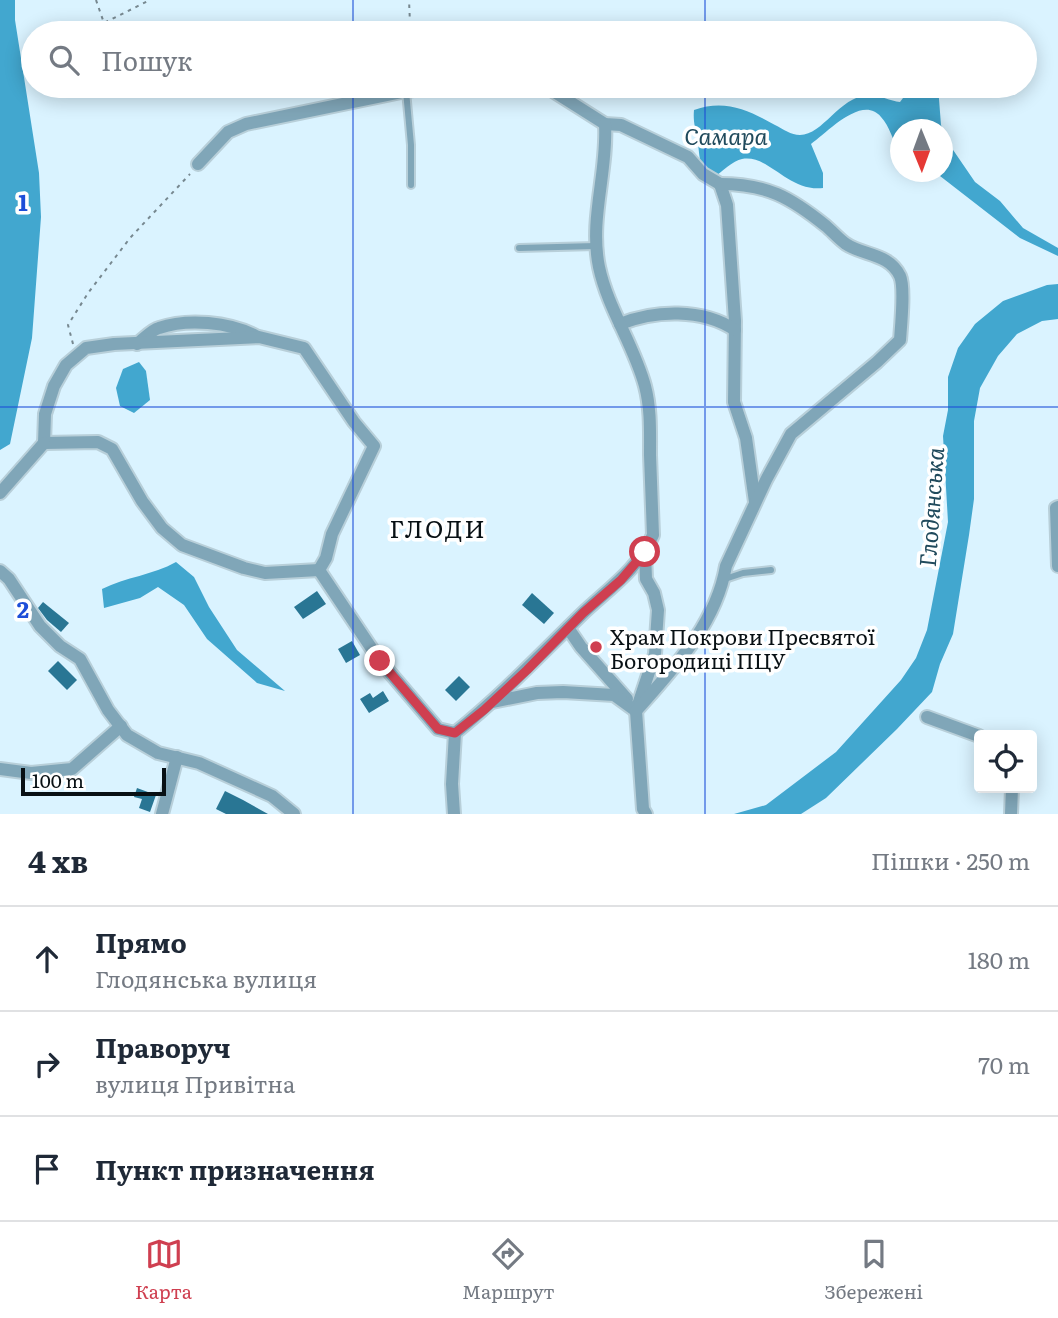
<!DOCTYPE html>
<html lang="uk">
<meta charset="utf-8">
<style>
body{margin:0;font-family:Literata,serif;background:#f6f6f7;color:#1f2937}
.controls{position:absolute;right:21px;bottom:21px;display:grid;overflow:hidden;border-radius:7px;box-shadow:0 4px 18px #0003}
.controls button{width:63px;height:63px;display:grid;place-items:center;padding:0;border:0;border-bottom:2px solid #e0e1e3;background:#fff;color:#1f2937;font:35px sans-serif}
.compass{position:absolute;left:890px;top:119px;width:63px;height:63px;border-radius:50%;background:#fff;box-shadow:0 4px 18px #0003;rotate:179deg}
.scale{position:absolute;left:21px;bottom:18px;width:145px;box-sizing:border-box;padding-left:7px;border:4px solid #081014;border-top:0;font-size:19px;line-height:24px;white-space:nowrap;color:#081014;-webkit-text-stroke:5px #fff;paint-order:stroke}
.stop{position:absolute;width:21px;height:21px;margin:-16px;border:5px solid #cf3f50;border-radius:50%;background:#fff}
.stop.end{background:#cf3f50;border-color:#fff;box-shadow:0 2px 7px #0008}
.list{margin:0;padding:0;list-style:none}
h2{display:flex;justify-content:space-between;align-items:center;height:91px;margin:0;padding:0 28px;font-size:30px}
h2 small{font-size:23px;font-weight:400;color:#747a83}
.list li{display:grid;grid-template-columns:46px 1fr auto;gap:21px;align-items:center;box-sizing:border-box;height:105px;padding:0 28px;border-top:2px solid #e0e1e3}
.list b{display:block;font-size:26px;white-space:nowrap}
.list p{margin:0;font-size:23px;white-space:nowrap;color:#747a83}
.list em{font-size:23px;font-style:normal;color:#747a83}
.icon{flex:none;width:38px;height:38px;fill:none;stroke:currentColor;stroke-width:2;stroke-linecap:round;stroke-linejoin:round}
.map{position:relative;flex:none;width:1058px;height:814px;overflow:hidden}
.search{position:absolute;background:#fff;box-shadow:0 4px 18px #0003;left:21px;right:21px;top:21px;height:77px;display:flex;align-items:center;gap:18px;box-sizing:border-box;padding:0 24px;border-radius:38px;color:#747a83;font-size:26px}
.sheet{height:406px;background:#fff}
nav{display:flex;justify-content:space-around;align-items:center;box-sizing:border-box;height:98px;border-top:2px solid #e0e1e3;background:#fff;font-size:19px;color:#747a83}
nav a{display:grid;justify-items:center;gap:4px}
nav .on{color:#cf3f50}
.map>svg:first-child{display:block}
</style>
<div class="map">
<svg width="1058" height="814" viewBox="0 0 1058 814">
<rect width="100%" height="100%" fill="#daf3ff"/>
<g fill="#42a7cf">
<polygon points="0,0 15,0 15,20 39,173 41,217 32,338 10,444 0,450"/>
<path d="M912,86H938L941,125L949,144L975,182L1000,201L1023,228L1058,248V256L1020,238L940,176L926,173L924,172H942V130H900V150C892,141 890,126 881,117C862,94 827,133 811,144L823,173V188C788,192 769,154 742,159C733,161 722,171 715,177C696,164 701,158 697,138C695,127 693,121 694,110C725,99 748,110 775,125C783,129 791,135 800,135C823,135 839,97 868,95C878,94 890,101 900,102Z"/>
<polygon points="1058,284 1058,319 1042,321 1017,334 998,356 980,388 974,421 974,499 969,535 953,634 940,664 932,692 897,729 826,798 801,814 734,814 766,805 836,752 901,680 916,658 927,630 948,522 943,436 948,410 948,377 958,348 975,324 1003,301 1047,285"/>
<polygon points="139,362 146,371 150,400 134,413 120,406 116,388 123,369"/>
<path d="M176,562L194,577L209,607L237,650L285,691L257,683L207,639L184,605L158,587L140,598L104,608L102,589C126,577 153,575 176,562Z"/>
</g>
<g fill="#297694">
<polygon points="317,591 326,604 303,619 294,607"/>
<polygon points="532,593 554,613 544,624 522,605"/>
<polygon points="43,602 69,623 61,632 47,620 38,608"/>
<polygon points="352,641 360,655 346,663 338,649"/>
<polygon points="58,661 77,680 67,690 48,671"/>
<polygon points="459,676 470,687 456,701 445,690"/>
<polygon points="383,691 389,701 369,713 360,699 370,693 373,698"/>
<polygon points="137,788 156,795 150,812 139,808 142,799 134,797"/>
<polygon points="225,791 243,800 268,814 226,814 216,809"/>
</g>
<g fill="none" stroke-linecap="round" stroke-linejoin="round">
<defs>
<g id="lane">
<polyline points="406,91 411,145 411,185"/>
<polyline points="519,248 596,246"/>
<polyline points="725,579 743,573 771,570"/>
</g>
<g id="street">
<polyline points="545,86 605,124 621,125 688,157 703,174 720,184"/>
<polyline points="198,164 228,132 246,124 406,91 443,86"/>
<polyline points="720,184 727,205 735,321 734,402 746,438 755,502"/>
<path d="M620,324C655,310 702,308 735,330"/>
<path d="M137,344C144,339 151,330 159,328C188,318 229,322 256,336"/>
<polyline points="44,443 45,414 54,386 66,365 86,348 114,344 259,337 304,348 354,422 374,446 332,534 326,558 319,570"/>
<polyline points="44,443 98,442 112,449 142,501 162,528 182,545 244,568 265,573 319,570"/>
<polyline points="0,493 44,443"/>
<polyline points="1058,507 1056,508 1058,566"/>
<polyline points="645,552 646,579 654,593 658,610 655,654 636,711 643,809 646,814"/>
<polyline points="319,570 380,661 438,729 455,733"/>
<polyline points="0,571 9,579 40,626 60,646 80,659 108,710 127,735 158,753 199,763 272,796 294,814"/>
<polyline points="568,628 581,647 627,699"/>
<polyline points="492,702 537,693 563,692 614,695 636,711"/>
<path d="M636,711C674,668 716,624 726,566L766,480L791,434L877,362L900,340C901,326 905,287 900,276C889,253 864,256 846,244C839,239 833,232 826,226C790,197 767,184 720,184"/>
<polyline points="927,717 979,736"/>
<path d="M455,733C500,697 540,655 581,615C608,589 638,570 653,535C652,508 651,482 650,455C650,432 651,409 645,386C634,345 608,309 599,267C589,219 608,171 605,124"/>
<polyline points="0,769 31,773 72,769 121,726"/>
<polyline points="162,814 177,757"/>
<polyline points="454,814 452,784 455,733"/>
<polyline points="1011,814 1012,788"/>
</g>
</defs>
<use href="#lane" stroke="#b8cfd9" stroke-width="10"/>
<use href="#street" stroke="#b8cfd9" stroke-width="16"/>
<g stroke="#778890" stroke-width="2" stroke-dasharray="3.5 5" stroke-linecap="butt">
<polyline points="96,0 104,23 150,0"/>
<polyline points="407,33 410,23 409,0"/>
<polyline points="73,344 68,325 88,293 130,238 190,174"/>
</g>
<use href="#lane" stroke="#80a6b8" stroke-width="6"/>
<use href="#street" stroke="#80a6b8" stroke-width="12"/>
</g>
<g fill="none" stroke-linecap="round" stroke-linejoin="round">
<polyline stroke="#cf3f50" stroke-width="9" points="380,661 438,729 455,733 484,710 527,670 583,613 621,580 645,552"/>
</g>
<path fill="none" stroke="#1d4ed8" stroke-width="2" stroke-opacity="0.55" d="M353,0V33M705,0V33M353,86V814M705,86V814M0,407H1058"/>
<circle fill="#cf3f50" stroke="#fff" stroke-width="2.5" cx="596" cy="647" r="7"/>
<g text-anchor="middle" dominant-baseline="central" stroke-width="7" stroke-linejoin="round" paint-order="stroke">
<g font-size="21" fill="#081014" stroke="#fff" text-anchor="start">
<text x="610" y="635">Храм Покрови Пресвятої<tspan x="610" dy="24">Богородиці ПЦУ</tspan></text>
</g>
<g font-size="23" font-style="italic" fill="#204a5c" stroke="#fff">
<text x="726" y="135">Самара</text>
<text transform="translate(930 507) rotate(-86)">Глодянська</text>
</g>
<g font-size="24" letter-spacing="2" fill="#081014" stroke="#fff">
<text x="438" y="527">ГЛОДИ</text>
</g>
</g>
<g font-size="23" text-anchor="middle" font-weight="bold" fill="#1d4ed8" stroke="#fff" stroke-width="7" stroke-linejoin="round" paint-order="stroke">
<text x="23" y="211">1</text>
<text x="23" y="618">2</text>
</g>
</svg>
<div class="controls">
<button><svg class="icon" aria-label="locate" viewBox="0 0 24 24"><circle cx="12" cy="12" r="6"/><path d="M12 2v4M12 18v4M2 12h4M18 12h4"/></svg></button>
</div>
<svg class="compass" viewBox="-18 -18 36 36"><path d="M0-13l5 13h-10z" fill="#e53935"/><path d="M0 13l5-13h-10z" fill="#747a83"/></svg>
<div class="scale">100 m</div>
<div class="stop" style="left:645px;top:552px"></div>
<div class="stop end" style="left:380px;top:661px"></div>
<div class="search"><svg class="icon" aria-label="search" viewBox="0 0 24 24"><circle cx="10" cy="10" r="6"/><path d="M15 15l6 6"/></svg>Пошук</div>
</div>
<section class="sheet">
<h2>4 хв<small>Пішки · 250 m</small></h2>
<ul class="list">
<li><svg class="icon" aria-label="ahead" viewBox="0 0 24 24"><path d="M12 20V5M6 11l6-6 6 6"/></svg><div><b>Прямо</b><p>Глодянська вулиця</p></div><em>180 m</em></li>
<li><svg class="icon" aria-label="right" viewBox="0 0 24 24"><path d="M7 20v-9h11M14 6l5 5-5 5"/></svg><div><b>Праворуч</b><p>вулиця Привітна</p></div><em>70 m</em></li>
<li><svg class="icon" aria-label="arrive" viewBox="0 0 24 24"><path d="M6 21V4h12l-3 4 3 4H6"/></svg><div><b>Пункт призначення</b></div></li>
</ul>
</section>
<nav>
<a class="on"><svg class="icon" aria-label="map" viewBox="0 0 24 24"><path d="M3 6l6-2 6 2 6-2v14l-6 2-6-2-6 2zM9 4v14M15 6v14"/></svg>Карта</a>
<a><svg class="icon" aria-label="directions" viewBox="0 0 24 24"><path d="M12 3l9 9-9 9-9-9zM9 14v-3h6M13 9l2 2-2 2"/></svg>Маршрут</a>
<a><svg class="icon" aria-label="saved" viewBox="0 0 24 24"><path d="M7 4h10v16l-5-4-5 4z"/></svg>Збережені</a>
</nav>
